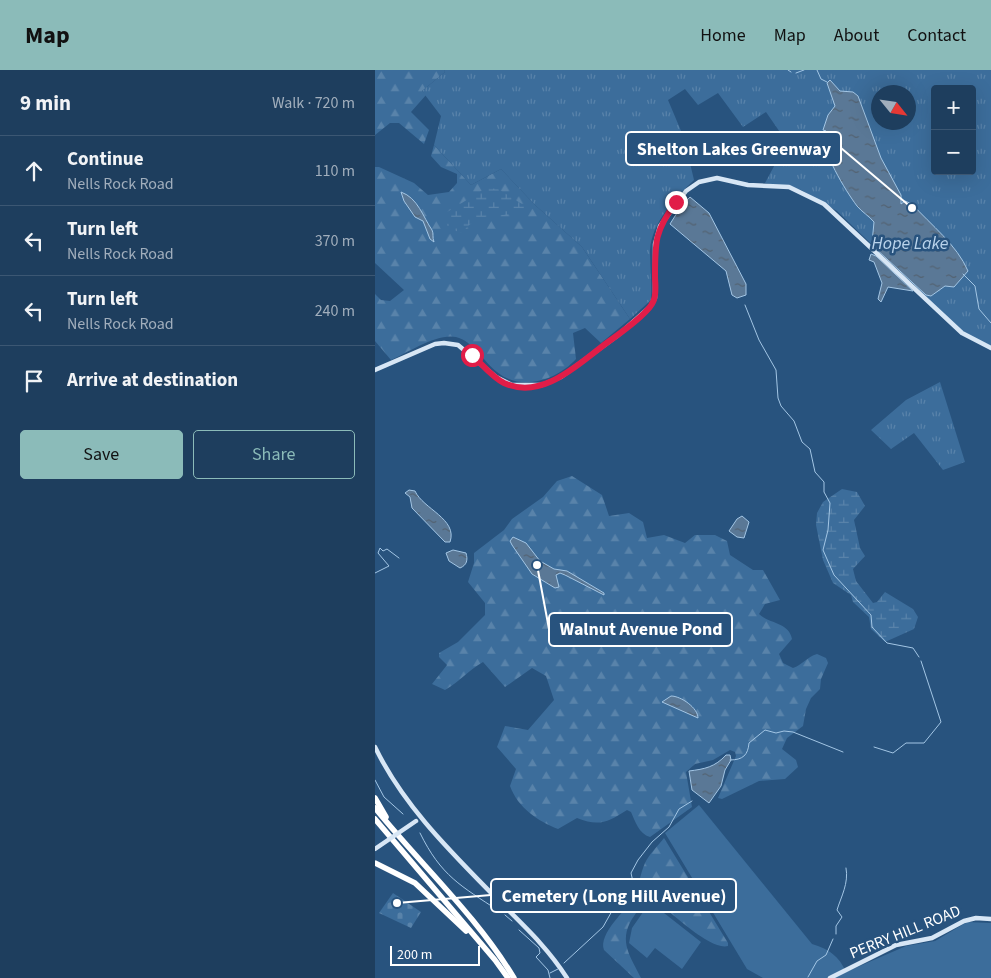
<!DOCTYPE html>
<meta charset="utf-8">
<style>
body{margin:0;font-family:"Source Sans 3",sans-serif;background:#2b4967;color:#f1f3f6}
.controls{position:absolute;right:15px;top:15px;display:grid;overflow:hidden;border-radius:5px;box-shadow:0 5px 20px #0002}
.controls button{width:45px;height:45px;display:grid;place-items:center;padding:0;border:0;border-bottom:1px solid #3c5773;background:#1e3e5e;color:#f1f3f6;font:25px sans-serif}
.compass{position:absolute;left:496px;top:15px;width:45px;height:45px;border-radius:50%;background:#1e3e5e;box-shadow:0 5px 20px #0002;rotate:120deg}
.scale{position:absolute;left:15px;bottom:12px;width:90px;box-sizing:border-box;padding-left:5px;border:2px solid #fff;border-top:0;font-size:14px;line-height:18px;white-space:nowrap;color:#fff;-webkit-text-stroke:4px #28537e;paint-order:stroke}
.stop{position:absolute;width:15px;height:15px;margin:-11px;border:4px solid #e11d48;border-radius:50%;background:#fff}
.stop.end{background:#e11d48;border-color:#fff;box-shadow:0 1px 5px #0008}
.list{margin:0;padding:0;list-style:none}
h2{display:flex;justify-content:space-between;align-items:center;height:65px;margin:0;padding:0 20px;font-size:21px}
h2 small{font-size:16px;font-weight:400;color:#a1aebc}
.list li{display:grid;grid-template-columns:32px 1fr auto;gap:15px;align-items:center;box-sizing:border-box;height:70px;padding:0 20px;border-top:1px solid #3c5773}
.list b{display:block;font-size:19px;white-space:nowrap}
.list p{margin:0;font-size:16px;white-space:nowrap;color:#a1aebc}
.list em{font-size:16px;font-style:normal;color:#a1aebc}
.actions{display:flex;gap:10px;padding:15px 20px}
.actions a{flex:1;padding:11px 0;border:1px solid #8bbbb9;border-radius:5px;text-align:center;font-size:18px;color:#8bbbb9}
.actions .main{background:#8bbbb9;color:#111}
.icon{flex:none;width:28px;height:28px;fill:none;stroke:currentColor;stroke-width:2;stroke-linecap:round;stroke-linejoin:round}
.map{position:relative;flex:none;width:616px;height:908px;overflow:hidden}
header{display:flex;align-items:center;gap:30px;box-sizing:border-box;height:70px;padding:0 25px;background:#8bbbb9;color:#111}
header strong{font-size:24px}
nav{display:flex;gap:28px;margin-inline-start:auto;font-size:18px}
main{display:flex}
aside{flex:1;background:#1e3e5e}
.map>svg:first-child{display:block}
</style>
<header>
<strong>Map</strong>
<nav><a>Home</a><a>Map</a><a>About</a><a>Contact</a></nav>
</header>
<main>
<aside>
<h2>9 min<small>Walk · 720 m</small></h2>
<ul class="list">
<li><svg class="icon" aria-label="ahead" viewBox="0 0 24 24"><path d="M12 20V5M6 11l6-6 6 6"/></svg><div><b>Continue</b><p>Nells Rock Road</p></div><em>110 m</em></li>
<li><svg class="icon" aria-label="left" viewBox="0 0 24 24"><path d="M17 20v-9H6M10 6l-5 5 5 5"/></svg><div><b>Turn left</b><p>Nells Rock Road</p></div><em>370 m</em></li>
<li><svg class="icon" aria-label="left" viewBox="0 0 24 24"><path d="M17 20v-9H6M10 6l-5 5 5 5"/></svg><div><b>Turn left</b><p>Nells Rock Road</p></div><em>240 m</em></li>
<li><svg class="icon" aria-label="arrive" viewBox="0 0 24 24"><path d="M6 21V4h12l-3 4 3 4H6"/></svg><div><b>Arrive at destination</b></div></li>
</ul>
<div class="actions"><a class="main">Save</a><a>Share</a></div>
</aside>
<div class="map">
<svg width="616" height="908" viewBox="0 0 616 908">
<defs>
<pattern id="forest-firs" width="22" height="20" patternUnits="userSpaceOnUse" patternTransform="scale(1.25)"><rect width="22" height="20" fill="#3c6d9b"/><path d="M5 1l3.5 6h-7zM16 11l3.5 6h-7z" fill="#5983aa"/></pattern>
<pattern id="wetland-marsh" width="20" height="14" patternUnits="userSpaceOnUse" patternTransform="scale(1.25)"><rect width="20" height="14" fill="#3c6d9b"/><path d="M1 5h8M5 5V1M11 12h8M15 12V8" fill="none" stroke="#5983aa"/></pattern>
<pattern id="cemetery-stones" width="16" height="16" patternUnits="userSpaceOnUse" patternTransform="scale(1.25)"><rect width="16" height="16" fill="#3c6d9b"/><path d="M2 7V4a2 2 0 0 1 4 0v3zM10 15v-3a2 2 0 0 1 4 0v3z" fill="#5983aa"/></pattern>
<pattern id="park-tufts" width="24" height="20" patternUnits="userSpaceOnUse" patternTransform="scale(1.25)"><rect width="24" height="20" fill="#3c6d9b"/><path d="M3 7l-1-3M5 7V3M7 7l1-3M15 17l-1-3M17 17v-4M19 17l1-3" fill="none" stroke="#5983aa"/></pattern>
<pattern id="water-ripples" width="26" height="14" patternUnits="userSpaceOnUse" patternTransform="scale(1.25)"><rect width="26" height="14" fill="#5a7896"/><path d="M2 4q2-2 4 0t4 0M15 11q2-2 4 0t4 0" fill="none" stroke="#536271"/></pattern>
</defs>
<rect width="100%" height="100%" fill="#28537e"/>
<g fill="#3c6d9b">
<path d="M324,735L437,874C454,879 464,886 471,902L531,876L560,871L592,852L616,853V908H388L372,899L290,763Z"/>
<polygon points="275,832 326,872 307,899 280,878 272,888 254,873 257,858"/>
</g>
<g fill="url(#forest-firs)">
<polygon points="0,0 69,0 70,2 47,21 51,25 36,42 54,60 49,74 24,53 15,53 0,65"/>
<path d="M59,75L96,115L126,99L160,135L207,177L255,249L226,273L210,258L198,263L201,289C182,310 146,322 122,302C109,292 98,271 81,267C62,263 34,282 16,290L0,271V224L6,230L15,231L29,220L0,193V97H4L39,113L53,125L74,122L82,113V104L66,97L56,86Z"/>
<path d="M197,406L227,425L234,446L254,443L268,452L272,468L289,465L310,473L320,465H340L352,471L355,485L378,500H388L405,530L390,534L384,544C394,554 414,552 417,569L404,584L408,593L418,598C427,595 432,587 442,584L451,588L453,593L446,609L445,619L436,628L431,639L428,656L412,668L407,679L421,690L423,697L410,709L384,711L347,729L343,728L361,686L360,682L355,680L338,690L320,694L311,702L317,737L275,767C264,764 260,751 256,742L252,740C233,752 224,757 202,748L183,759C163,751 143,738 135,716L141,699L122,677L130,656L153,660L179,630L171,606L157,598L130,617L108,592C92,601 86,611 70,620L57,614L72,595L64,587V583L83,572L110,545V533L93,512L99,493V483L129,460L137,449L168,427L182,411Z"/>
<path d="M289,768L353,873V876C337,881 299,845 286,835L280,831L272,830C266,835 262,842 257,849C243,872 256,887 266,908H259L229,880C223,863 252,840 259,827C264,816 265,804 270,793C274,784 283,776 289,768Z"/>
</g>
<g fill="url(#wetland-marsh)">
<path d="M111,118L123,119L150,136L147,142C122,149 106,139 87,163L73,158L69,144Z"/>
<polygon points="467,419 482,422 490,436 479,450 485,478 490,486 478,499 481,511 498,533 502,532 510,522 538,539 543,547 539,559 510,572 496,559 494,547 478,532 476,525 458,513 448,490 441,455 442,443 448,432"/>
</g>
<polygon fill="url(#cemetery-stones)" points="18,823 46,842 36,858 4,843"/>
<g fill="url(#park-tufts)" fill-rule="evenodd">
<path d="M69,0H616V276L588,262L462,141L426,120L390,113L404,87L409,68L391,42L368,57L343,23L323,35L310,19L293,30L309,68L319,110C300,128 277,152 275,180C275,197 277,214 276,230L255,249L207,177L160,135L126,99L96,115L59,75L66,46L47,21L70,2ZM560,19H597V101H560ZM503,22H534V52H503Z"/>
<polygon points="565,312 590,392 568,400 539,363 516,379 496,360 531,330"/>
</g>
<g fill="url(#water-ripples)" stroke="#a3c6e5">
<path d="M455,10L465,21L478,22L483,26L506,88L526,125V134L530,131L537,134C556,155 582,175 593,201L579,217L570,216L556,226L551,225L500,178L497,173L499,152C494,146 487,142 482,136C470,120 447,82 448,62L451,61L448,60L453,45L460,36L452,13Z"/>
<path d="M26,122C43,128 48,147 57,160C59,164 57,167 59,172L55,169L48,151L40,147L29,131Z"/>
<polygon points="315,127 334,143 371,214 371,225 362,228 357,225 351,201 295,154 307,135"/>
<polygon points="496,184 501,186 538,221 513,217 506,232 503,229 507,213 499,192 494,190"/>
<path d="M34,420L40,421C48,439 83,449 75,472H70L37,438L35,427L30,423Z"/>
<polygon points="367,446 374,452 369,468 362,467 354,461 362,449"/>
<polygon points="138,467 151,473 165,491 179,499 192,501 229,523 229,525 190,505 185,503 181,505 184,517 180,518 157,504 137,475 135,471"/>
<path d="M78,480L91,483C93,490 92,495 85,498L74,491L71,483Z"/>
<polygon points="196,551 211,558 207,572 202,577 192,555"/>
<path d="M296,626C306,626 323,638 323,648L287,632Z"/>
<path d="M351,685H355L356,690L350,700L346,716L334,733L317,720L314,701C330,699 340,697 351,685Z"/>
</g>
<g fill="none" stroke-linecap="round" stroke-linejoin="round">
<g stroke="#a3c6e5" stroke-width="1">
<polyline points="413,0 416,2"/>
<polyline points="442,0 446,9 452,12"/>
<polyline points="421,3 429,0"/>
<polyline points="588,204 600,216 604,239 616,253"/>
<polyline points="370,235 384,270 401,300 403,328 406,336 419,351 427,372 435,379 440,402 449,412 449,422 455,433 453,460 448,480 459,505 496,545 497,557 512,573 538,578 544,587"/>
<polyline points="0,503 14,496 3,483 5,478 8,481 12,479 24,488"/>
<polyline points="499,677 518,683 531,673 549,673 566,652 546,591"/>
<path d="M355,690C368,690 373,685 374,673L390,660L401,663L409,661L418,662L468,682"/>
<polyline points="0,710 9,727 28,744"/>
<path d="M45,763C66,806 86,816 124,841"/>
<polyline points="130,845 137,851"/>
<polyline points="144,860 164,878 165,883 161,887 173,900 175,908"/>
<path d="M461,864V856L467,847L462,840C466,827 474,813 471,798"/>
<polyline points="189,893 228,857 237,841 253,824 258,812 256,803 263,790 277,772 294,757 304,739 317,731"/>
<polyline points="175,903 183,899"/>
<polyline points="433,907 442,891 451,885 458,869"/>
</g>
<g stroke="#d7e6f5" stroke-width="4.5">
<polyline points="0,300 60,274 69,273 83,275 121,307 137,315 167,315 186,307 242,266 275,237 280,228 280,174 285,156 311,121 324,112 342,108 373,115 414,117 449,134 587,263 616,278"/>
<path d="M0,677C29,737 78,784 124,831C149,856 173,878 192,908"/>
<polyline points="455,908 521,875 557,868 589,851 601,848 616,849"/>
</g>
<g stroke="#fff" stroke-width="5.5">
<polyline points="0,728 11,747"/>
<path d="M0,738C46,795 101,845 139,908"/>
<polyline points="0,749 120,890 133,908"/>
<polyline points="0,793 40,813 91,861"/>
</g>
<polyline stroke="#d7e6f5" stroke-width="4.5" points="0,779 41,751"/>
</g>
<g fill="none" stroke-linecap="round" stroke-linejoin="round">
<path stroke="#e11d48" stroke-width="6" d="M97,285C107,294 117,307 129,313C168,331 204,293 233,272C244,264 273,244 278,232C282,225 280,214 280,206C280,171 280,161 301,132"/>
</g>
<g text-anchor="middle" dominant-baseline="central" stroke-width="5" stroke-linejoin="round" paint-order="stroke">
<g font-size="16" fill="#fff" stroke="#28537e">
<text transform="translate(530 862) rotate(-22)">PERRY HILL ROAD</text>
</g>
<g font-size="18" font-style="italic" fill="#bad4ec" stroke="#28537e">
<text x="535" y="173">Hope Lake</text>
</g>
</g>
<path fill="none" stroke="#fff" stroke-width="2" d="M537 138L466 78M162 495L174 559M22 833L116 825"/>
<g fill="#fff" stroke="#28537e" stroke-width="2">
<circle cx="537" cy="138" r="5"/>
<circle cx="162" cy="495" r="5"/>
<circle cx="22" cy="833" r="5"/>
</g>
<g fill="#28537e" stroke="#fff" stroke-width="2">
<rect x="251" y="62" width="215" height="33" rx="5"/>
<rect x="174" y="543" width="183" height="33" rx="5"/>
<rect x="116" y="809" width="245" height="33" rx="5"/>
</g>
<g font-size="18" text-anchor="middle" font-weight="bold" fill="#fff">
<text x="359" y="85">Shelton Lakes Greenway</text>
<text x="266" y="565">Walnut Avenue Pond</text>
<text x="239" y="832">Cemetery (Long Hill Avenue)</text>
</g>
</svg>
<div class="controls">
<button>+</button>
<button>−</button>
</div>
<svg class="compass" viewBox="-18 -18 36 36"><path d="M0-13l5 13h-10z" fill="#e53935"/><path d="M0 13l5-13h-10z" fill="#a1aebc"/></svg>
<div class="scale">200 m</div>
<div class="stop" style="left:97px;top:285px"></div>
<div class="stop end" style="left:301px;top:132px"></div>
</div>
</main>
